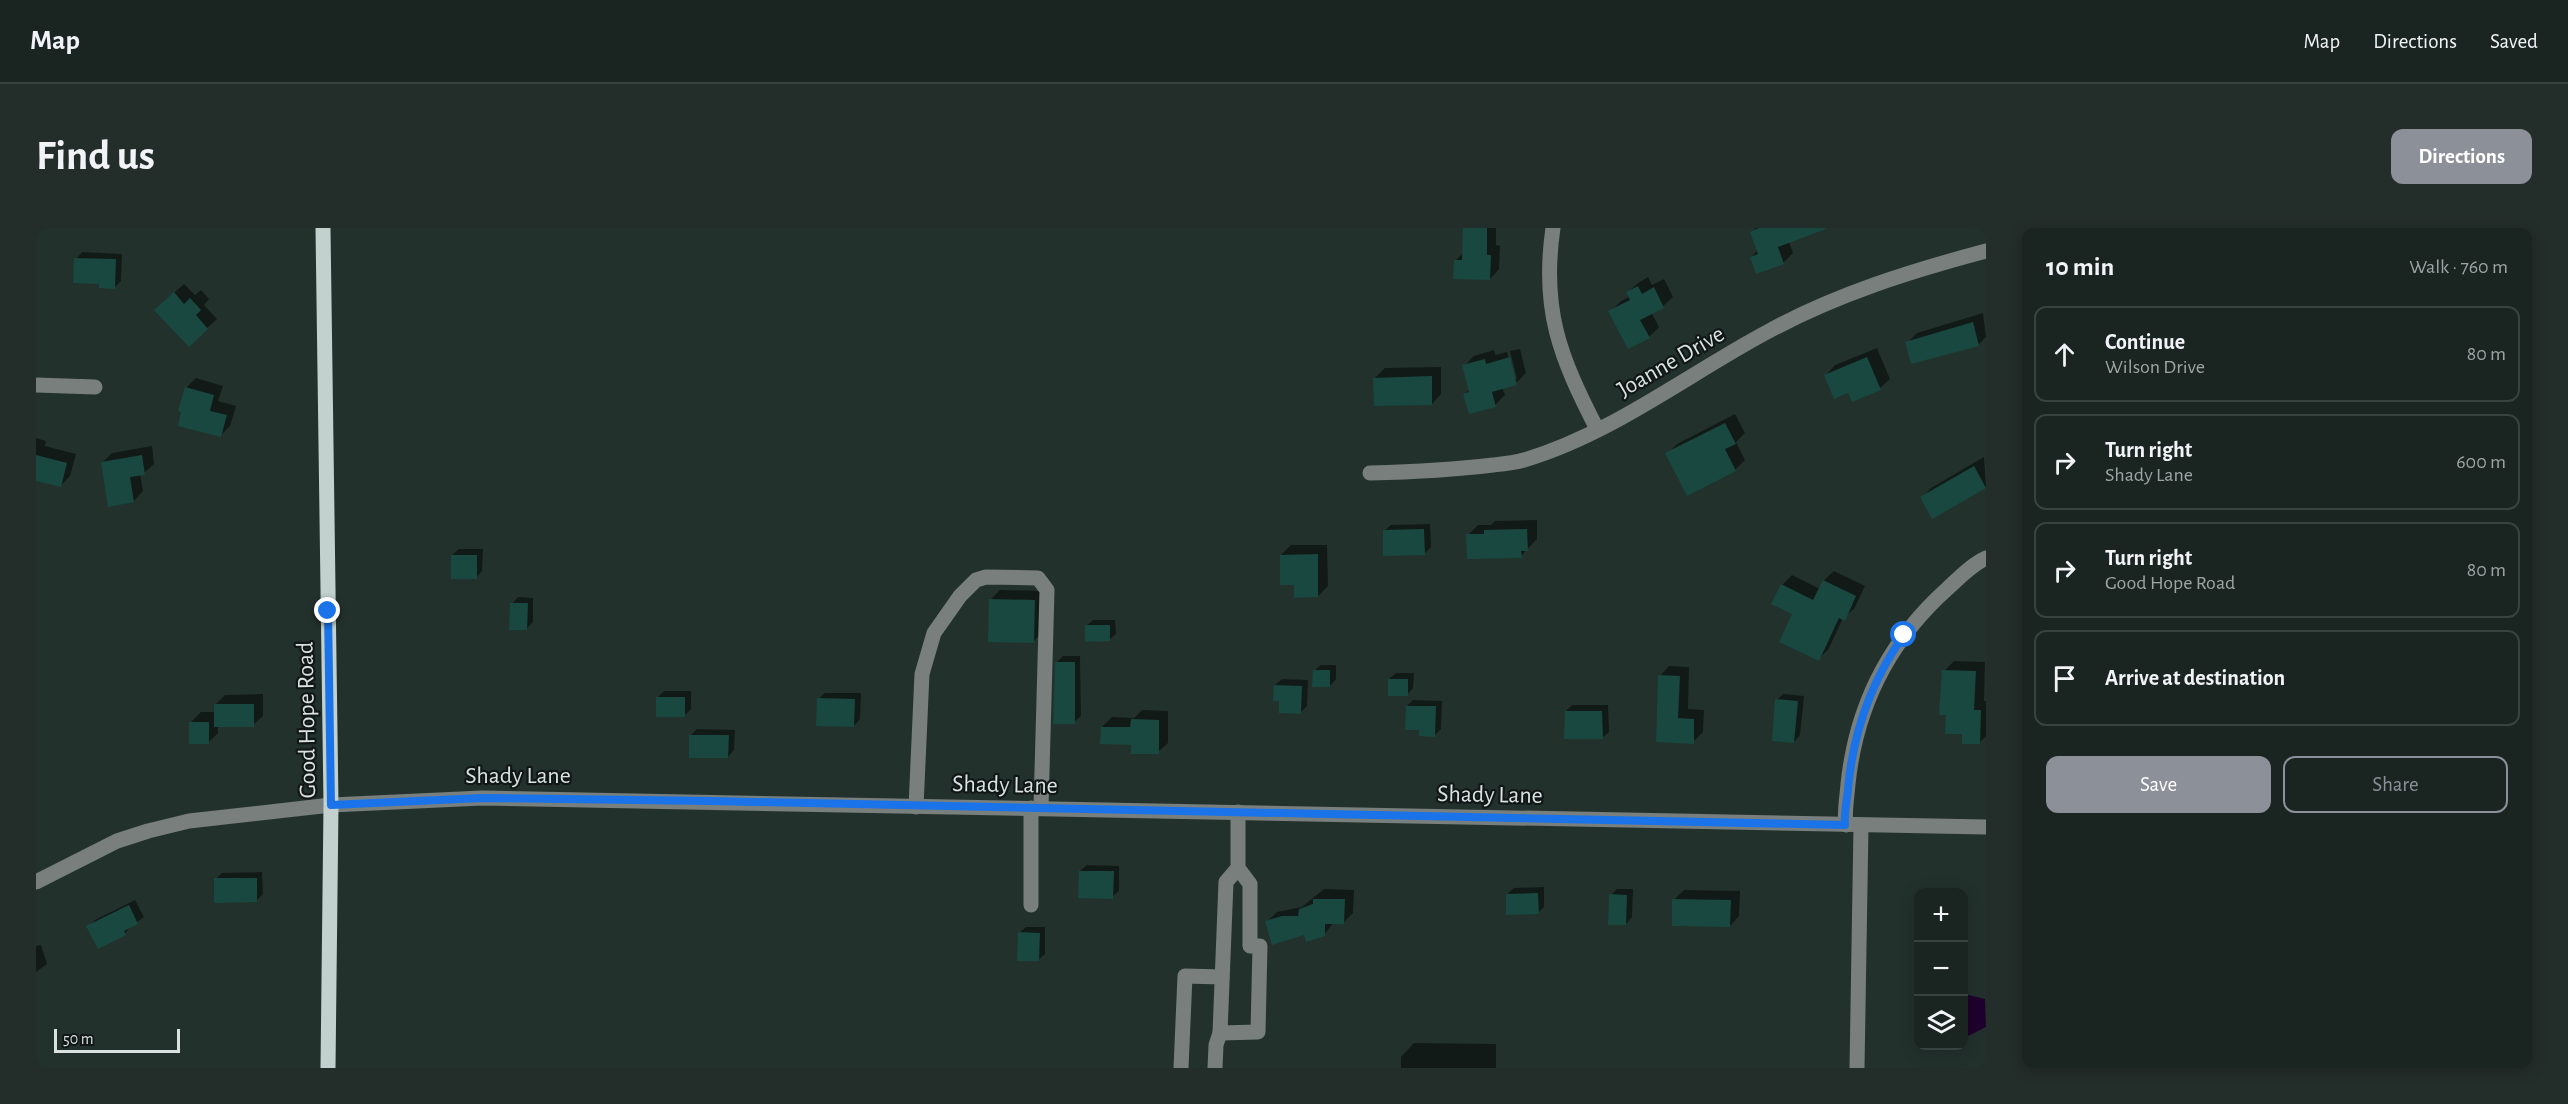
<!DOCTYPE html>
<meta charset="utf-8">
<style>
body{margin:0;font-family:"Alegreya Sans",sans-serif;background:#232d2a;color:#f1f3f6}
.controls{position:absolute;right:18px;bottom:18px;display:grid;overflow:hidden;border-radius:12px;box-shadow:0 3px 15px #0003}
.controls button{width:54px;height:54px;display:grid;place-items:center;padding:0;border:0;border-bottom:2px solid #384240;background:#1a2522;color:#f1f3f6;font:30px sans-serif}
.scale{position:absolute;left:18px;bottom:15px;width:126px;box-sizing:border-box;padding-left:6px;border:3px solid #d9e2e0;border-top:0;font-size:16px;line-height:21px;white-space:nowrap;color:#d9e2e0;-webkit-text-stroke:4px #111716;paint-order:stroke}
.stop{position:absolute;width:18px;height:18px;margin:-14px;border:4px solid #1a73e8;border-radius:50%;background:#fff}
.stop.end{background:#1a73e8;border-color:#fff;box-shadow:0 2px 6px #0008}
.list{margin:0;padding:0;list-style:none}
h2{display:flex;justify-content:space-between;align-items:center;height:78px;margin:0;padding:0 24px;font-size:26px}
h2 small{font-size:20px;font-weight:400;color:#9fa5a5}
.list li{display:grid;grid-template-columns:39px 1fr auto;gap:18px;align-items:center;box-sizing:border-box;height:96px;margin:0 12px 12px;padding:0 12px;border:2px solid #384240;border-radius:12px}
.list b{display:block;font-size:22px;white-space:nowrap}
.list p{margin:0;font-size:20px;white-space:nowrap;color:#9fa5a5}
.list em{font-size:20px;font-style:normal;color:#9fa5a5}
.actions{display:flex;gap:12px;padding:18px 24px}
.actions a{flex:1;padding:14px 0;border:2px solid #8c9099;border-radius:12px;text-align:center;font-size:21px;color:#8c9099}
.actions .main{background:#8c9099;color:#fff}
.icon{flex:none;width:33px;height:33px;fill:none;stroke:currentColor;stroke-width:2;stroke-linecap:round;stroke-linejoin:round}
.map{position:relative;flex:none;width:1950px;height:840px;overflow:hidden;border-radius:12px}
header{display:flex;align-items:center;gap:36px;box-sizing:border-box;height:84px;padding:0 30px;background:#1a2522;border-bottom:2px solid #384240}
header strong{font-size:28px}
nav{display:flex;gap:33px;margin-inline-start:auto;font-size:21px}
.intro{display:flex;align-items:center;justify-content:space-between;box-sizing:border-box;height:144px;padding:0 36px}
h1{margin:0;font-size:42px}
.button{padding:15px 27px;border-radius:12px;background:#8c9099;color:#fff;font-size:21px;font-weight:700}
main{display:flex;gap:36px;padding:0 36px}
aside{flex:1;background:#1a2522;border-radius:12px;box-shadow:0 3px 15px #0003}
.map>svg:first-child{display:block}
</style>
<header>
<strong>Map</strong>
<nav><a>Map</a><a>Directions</a><a>Saved</a></nav>
</header>
<div class="intro"><h1>Find us</h1><a class="button">Directions</a></div>
<main>
<div class="map">
<svg width="1950" height="840" viewBox="0 0 1950 840">
<rect width="100%" height="100%" fill="#23312d"/>
<polygon fill="#1f002d" points="1928,766 1949,771 1950,799 1928,810"/>
<g fill="#0007">
<polygon points="1429,0 1460,0 1460,17 1464,18 1463,41 1454,51 1419,33 1428,24"/>
<polygon points="1720,0 1776,0 1753,14 1757,25 1747,35 1715,29 1722,22 1716,4"/>
<polygon points="46,24 86,26 85,53 79,59 65,54 40,31"/>
<polygon points="1612,49 1616,57 1628,51 1637,69 1627,78 1615,84 1623,99 1613,109 1574,84 1584,74 1594,68 1592,64 1602,55"/>
<polygon points="148,56 159,67 165,62 173,71 168,77 181,91 153,117 130,72"/>
<polygon points="1947,85 1950,109 1942,117 1871,115 1881,105"/>
<polygon points="1841,120 1854,151 1844,160 1813,163 1790,147 1799,137"/>
<polygon points="1484,121 1490,145 1480,155 1466,159 1469,167 1459,177 1429,166 1434,161 1428,138 1438,128 1458,122 1460,127 1471,124 1478,151 1481,151 1474,123"/>
<polygon points="1405,139 1405,166 1396,176 1339,150 1349,140"/>
<polygon points="160,150 187,158 182,173 200,178 194,198 184,208 150,160"/>
<polygon points="1699,186 1709,205 1700,214 1709,232 1699,242 1631,226 1641,216"/>
<polygon points="0,210 10,213 9,218 40,226 34,248 24,258 0,251"/>
<polygon points="116,218 118,236 108,245 104,246 107,263 98,273 67,234 76,225"/>
<polygon points="1948,229 1950,259 1897,289 1886,270 1895,260"/>
<polygon points="1501,292 1501,311 1485,328 1432,307 1442,297 1455,297 1459,293"/>
<polygon points="1394,296 1395,319 1388,326 1348,303 1355,297"/>
<polygon points="1255,317 1291,317 1292,358 1282,368 1259,355 1245,327"/>
<polygon points="423,321 447,321 446,343 440,350 416,327"/>
<polygon points="1798,343 1829,358 1818,381 1807,390 1792,422 1782,431 1746,357 1756,347 1784,361 1788,352"/>
<polygon points="964,362 1008,363 1007,403 998,413 954,372"/>
<polygon points="482,369 497,370 497,394 491,400 476,376"/>
<polygon points="1057,392 1079,392 1080,406 1073,412 1050,398"/>
<polygon points="1027,428 1044,428 1045,488 1038,494 1021,434"/>
<polygon points="1918,433 1949,434 1948,473 1950,473 1950,508 1943,515 1928,505 1911,486 1908,443"/>
<polygon points="1285,437 1300,437 1300,451 1294,458 1278,443"/>
<polygon points="1633,438 1653,439 1652,481 1668,482 1667,504 1657,514 1621,513 1624,448"/>
<polygon points="1360,445 1378,445 1377,460 1371,467 1353,451"/>
<polygon points="1246,451 1272,452 1271,478 1265,484 1245,472 1239,457"/>
<polygon points="628,463 655,463 655,481 648,488 622,469"/>
<polygon points="789,465 825,465 824,491 818,498 782,471"/>
<polygon points="227,466 227,488 217,497 182,497 182,505 172,515 155,494 165,484 179,484 179,477 189,467"/>
<polygon points="1747,466 1768,468 1764,507 1758,514 1741,472"/>
<polygon points="1377,472 1406,473 1405,501 1399,507 1384,501 1371,478"/>
<polygon points="1536,477 1572,477 1573,504 1566,510 1530,483"/>
<polygon points="1106,482 1132,483 1132,515 1122,524 1097,515 1066,499 1076,489 1098,490"/>
<polygon points="661,501 699,502 698,522 692,529 655,507"/>
<polygon points="1051,637 1083,638 1083,663 1076,669 1044,643"/>
<polygon points="226,644 227,666 220,673 180,651 186,645"/>
<polygon points="1508,659 1508,679 1502,685 1471,666 1478,660"/>
<polygon points="1288,661 1318,662 1317,685 1308,694 1298,694 1288,707 1269,706 1231,694 1241,684 1266,679"/>
<polygon points="1581,661 1597,661 1596,689 1590,696 1575,667"/>
<polygon points="1648,662 1704,663 1703,688 1694,698 1638,672"/>
<polygon points="99,672 108,689 95,698 89,706 62,719 52,699 59,692"/>
<polygon points="990,699 1009,699 1009,726 1002,732 983,705"/>
<polygon points="5,717 11,736 0,744 0,718"/>
<polygon points="1378,815 1460,816 1460,840 1365,840 1365,829"/>
</g>
<g fill="#18483f">
<polygon points="1427,0 1451,0 1451,27 1455,27 1454,52 1417,51 1418,32 1426,32"/>
<polygon points="1723,0 1789,0 1790,1 1742,19 1748,36 1720,46 1714,29 1722,26 1714,4"/>
<polygon points="38,30 80,31 79,61 63,60 63,56 37,55"/>
<polygon points="1602,58 1606,66 1618,59 1628,80 1604,92 1614,110 1592,121 1572,83 1594,72 1590,64"/>
<polygon points="138,64 148,76 154,70 165,82 160,87 172,101 153,119 118,82"/>
<polygon points="1937,94 1943,118 1875,136 1869,114"/>
<polygon points="1474,129 1481,157 1456,164 1460,179 1433,186 1427,166 1433,164 1426,137 1449,131 1450,136"/>
<polygon points="1831,129 1845,162 1816,174 1812,165 1798,171 1788,147"/>
<polygon points="1396,148 1396,177 1338,178 1337,150"/>
<polygon points="149,159 178,167 174,183 191,187 185,209 142,198 145,184 142,183"/>
<polygon points="1689,195 1700,216 1689,221 1700,243 1651,268 1629,225"/>
<polygon points="0,227 31,235 25,259 0,253"/>
<polygon points="106,227 109,247 94,249 98,274 72,279 65,234"/>
<polygon points="1938,238 1950,260 1896,291 1884,269"/>
<polygon points="1388,301 1389,327 1347,328 1347,302"/>
<polygon points="1491,301 1492,323 1485,323 1486,330 1431,331 1430,306 1448,306 1448,302"/>
<polygon points="1282,326 1282,369 1258,370 1258,357 1244,357 1244,327"/>
<rect x="415" y="327" width="26" height="24"/>
<polygon points="1787,352 1820,368 1809,393 1803,390 1783,433 1743,414 1756,386 1735,376 1745,356 1777,372"/>
<polygon points="953,371 999,372 998,415 952,414"/>
<polygon points="474,375 492,375 491,402 473,402"/>
<polygon points="1049,397 1074,397 1074,413 1049,414"/>
<polygon points="1019,434 1039,434 1039,496 1017,496"/>
<polygon points="1277,442 1294,442 1294,459 1276,459"/>
<polygon points="1906,442 1940,443 1938,482 1945,482 1944,516 1926,516 1926,506 1909,506 1910,487 1903,487"/>
<polygon points="1622,447 1644,448 1642,490 1658,491 1658,516 1620,514"/>
<rect x="1352" y="451" width="20" height="17"/>
<polygon points="1238,457 1266,458 1265,486 1243,485 1243,473 1237,473"/>
<rect x="620" y="469" width="29" height="20"/>
<polygon points="781,470 819,471 818,499 780,498"/>
<polygon points="1739,471 1762,473 1758,515 1736,513"/>
<rect x="178" y="476" width="40" height="23"/>
<polygon points="1370,478 1400,478 1399,509 1383,508 1383,502 1369,502"/>
<polygon points="1529,483 1566,483 1567,511 1528,511"/>
<polygon points="1095,491 1123,492 1123,526 1095,526 1095,517 1064,516 1065,499 1094,499"/>
<rect x="153" y="494" width="20" height="22"/>
<polygon points="653,507 693,507 692,530 653,530"/>
<polygon points="1043,643 1078,643 1077,671 1042,670"/>
<polygon points="178,650 221,650 221,674 178,675"/>
<polygon points="1502,665 1503,686 1470,687 1470,666"/>
<polygon points="1573,666 1591,667 1590,697 1572,697"/>
<polygon points="1277,671 1309,671 1308,696 1289,696 1289,708 1270,714 1268,707 1236,717 1229,693 1246,688 1262,688 1263,681 1277,676"/>
<polygon points="1636,671 1695,672 1694,699 1636,698"/>
<polygon points="93,677 102,696 88,703 90,707 62,721 50,698"/>
<polygon points="982,704 1004,705 1003,733 981,733"/>
</g>
<g fill="none" stroke-linecap="round" stroke-linejoin="round">
<g stroke="#787f7d" stroke-width="15">
<path d="M1517,0C1505,82 1524,129 1561,201"/>
<polyline points="0,157 59,159"/>
<path d="M1334,245C1375,244 1416,242 1457,237C1467,236 1478,235 1488,232C1576,206 1652,146 1733,103C1801,66 1875,43 1950,23"/>
<polyline points="880,579 886,446 898,405 924,368 940,352 950,349 1002,350 1011,362 1005,580"/>
<polyline points="995,580 995,677"/>
<polyline points="1202,584 1202,640 1214,656 1214,718 1224,718 1222,804 1184,805 1190,654 1202,640"/>
<path d="M1810,597C1808,584 1811,570 1812,556C1820,479 1853,413 1911,361C1923,350 1935,337 1950,330"/>
<polyline points="0,654 81,613 112,603 153,593 295,577 446,570 1950,599"/>
<polyline points="1145,840 1149,748 1186,749"/>
<polyline points="1179,840 1180,817 1184,805"/>
<polyline points="1821,840 1825,598"/>
</g>
<polyline stroke="#c2d1cd" stroke-width="15" points="287,0 295,577 292,840"/>
</g>
<g fill="none" stroke-linecap="round" stroke-linejoin="round">
<path stroke="#1a73e8" stroke-width="8" d="M292,383L295,577L446,570L674,573L1809,597C1808,585 1811,573 1812,561C1817,505 1835,453 1868,407"/>
</g>
<g text-anchor="middle" dominant-baseline="central" stroke-width="4.5" stroke-linejoin="round" paint-order="stroke">
<g font-size="24" fill="#d9e2e0" stroke="#111716">
<text transform="translate(1635 134) rotate(-30)">Joanne Drive</text>
<text transform="translate(271 492) rotate(-91)">Good Hope Road</text>
<text x="482" y="548">Shady Lane</text>
<text transform="translate(969 557) rotate(1)">Shady Lane</text>
<text transform="translate(1454 567) rotate(1)">Shady Lane</text>
</g>
</g>
</svg>
<div class="controls">
<button>+</button>
<button>−</button>
<button><svg class="icon" aria-label="layers" viewBox="0 0 24 24"><path d="M12 4l9 5-9 5-9-5zM3 14l9 5 9-5"/></svg></button>
</div>
<div class="scale">50 m</div>
<div class="stop" style="left:1868px;top:407px"></div>
<div class="stop end" style="left:292px;top:383px"></div>
</div>
<aside>
<h2>10 min<small>Walk · 760 m</small></h2>
<ul class="list">
<li><svg class="icon" aria-label="ahead" viewBox="0 0 24 24"><path d="M12 20V5M6 11l6-6 6 6"/></svg><div><b>Continue</b><p>Wilson Drive</p></div><em>80 m</em></li>
<li><svg class="icon" aria-label="right" viewBox="0 0 24 24"><path d="M7 20v-9h11M14 6l5 5-5 5"/></svg><div><b>Turn right</b><p>Shady Lane</p></div><em>600 m</em></li>
<li><svg class="icon" aria-label="right" viewBox="0 0 24 24"><path d="M7 20v-9h11M14 6l5 5-5 5"/></svg><div><b>Turn right</b><p>Good Hope Road</p></div><em>80 m</em></li>
<li><svg class="icon" aria-label="arrive" viewBox="0 0 24 24"><path d="M6 21V4h12l-3 4 3 4H6"/></svg><div><b>Arrive at destination</b></div></li>
</ul>
<div class="actions"><a class="main">Save</a><a>Share</a></div>
</aside>
</main>
